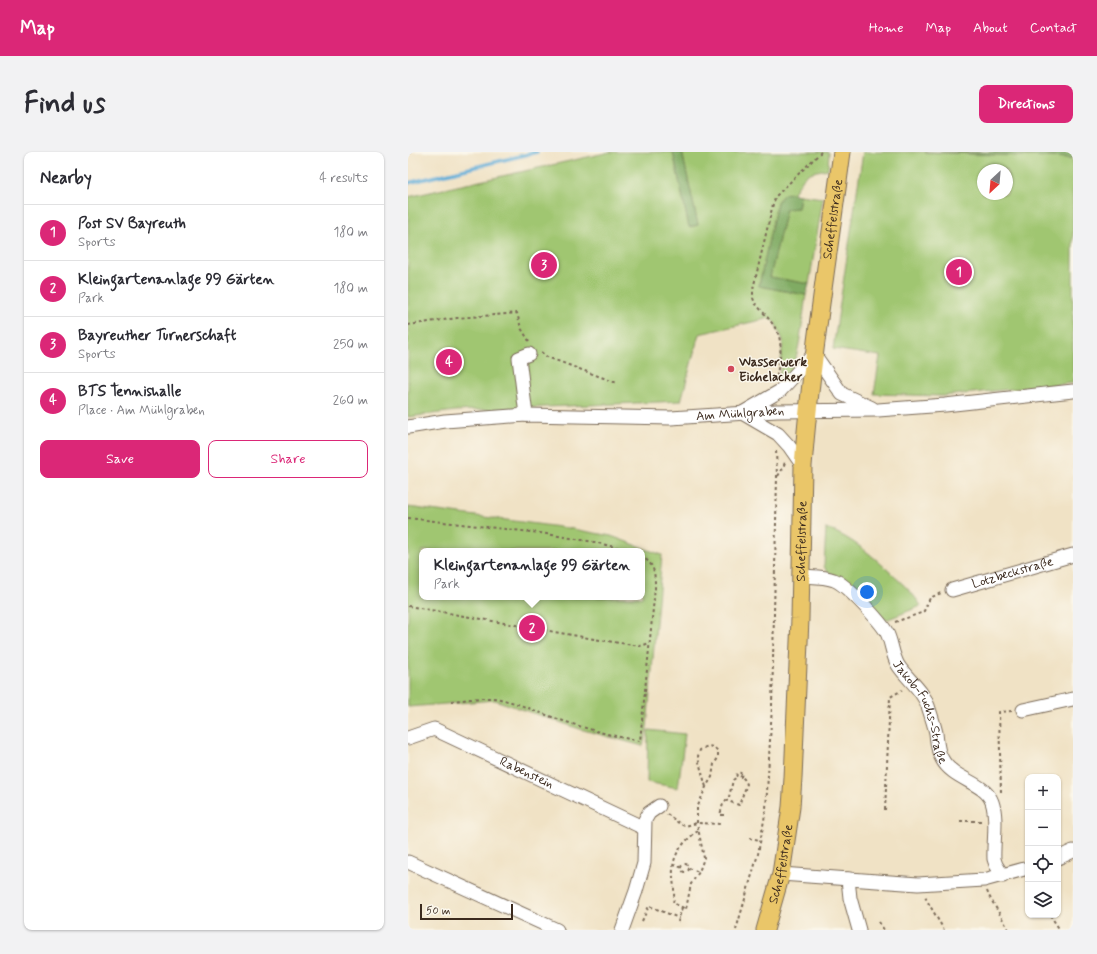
<!DOCTYPE html>
<meta charset="utf-8">
<style>
body{margin:0;font-family:Mynerve,sans-serif;background:#f2f2f3;color:#2b2b33}
.controls{position:absolute;right:12px;bottom:12px;display:grid;overflow:hidden;border-radius:8px;box-shadow:0 1px 3px #0004}
.controls button{width:36px;height:36px;display:grid;place-items:center;padding:0;border:0;border-bottom:1px solid #e1e1e2;background:#fff;color:#2b2b33;font:20px sans-serif}
.compass{position:absolute;left:569px;top:12px;width:36px;height:36px;border-radius:50%;background:#fff;box-shadow:0 1px 3px #0004;rotate:206deg}
.scale{position:absolute;left:12px;bottom:10px;width:93px;box-sizing:border-box;padding-left:4px;border:2px solid #3b2a1e;border-top:0;font-size:11px;line-height:14px;white-space:nowrap;color:#3b2a1e;-webkit-text-stroke:3px #fbf7ec;paint-order:stroke}
.you{position:absolute;left:459px;top:440px;width:14px;height:14px;margin:-10px;border:3px solid #fff;border-radius:50%;background:#1a73e8;box-shadow:0 0 0 6px #1a73e833}
.badge{display:grid;place-items:center;width:26px;height:26px;border-radius:50%;background:#db2777;color:#fff;font-size:13px;font-weight:700}
.pin{position:absolute;translate:-50% -50%;border:2px solid #fff;box-shadow:0 1px 4px #0006}
.popup{position:absolute;left:11px;top:396px;width:226px;height:52px;box-sizing:border-box;display:grid;place-content:center;border-radius:8px;background:#fff;filter:drop-shadow(0 1px 3px #0005);font-size:13px;white-space:nowrap;color:#7c7c81}
.popup b{font-size:15px;color:#2b2b33}
.popup::after{content:'';position:absolute;left:50%;top:100%;margin-left:-8px;border:8px solid transparent;border-top-color:#fff}
.list{margin:0;padding:0;list-style:none}
h2{display:flex;justify-content:space-between;align-items:center;height:52px;margin:0;padding:0 16px;font-size:17px}
h2 small{font-size:13px;font-weight:400;color:#7c7c81}
.list li{display:grid;grid-template-columns:26px 1fr auto;gap:12px;align-items:center;box-sizing:border-box;height:56px;padding:0 16px;border-top:1px solid #e1e1e2}
.list b{display:block;font-size:15px;white-space:nowrap}
.list p{margin:0;font-size:13px;white-space:nowrap;color:#7c7c81}
.list em{font-size:13px;font-style:normal;color:#7c7c81}
.actions{display:flex;gap:8px;padding:12px 16px}
.actions a{flex:1;padding:9px 0;border:1px solid #db2777;border-radius:8px;text-align:center;font-size:14px;color:#db2777}
.actions .main{background:#db2777;color:#fff}
.icon{flex:none;width:22px;height:22px;fill:none;stroke:currentColor;stroke-width:2;stroke-linecap:round;stroke-linejoin:round}
.map{position:relative;flex:none;width:665px;height:778px;overflow:hidden;border-radius:8px}
header{display:flex;align-items:center;gap:24px;box-sizing:border-box;height:56px;padding:0 20px;background:#db2777;color:#fff}
header strong{font-size:19px}
nav{display:flex;gap:22px;margin-inline-start:auto;font-size:14px}
.intro{display:flex;align-items:center;justify-content:space-between;box-sizing:border-box;height:96px;padding:0 24px}
h1{margin:0;font-size:28px}
.button{padding:10px 18px;border-radius:8px;background:#db2777;color:#fff;font-size:14px;font-weight:700}
main{display:flex;gap:24px;padding:0 24px}
aside{flex:1;background:#fff;border-radius:8px;box-shadow:0 1px 3px #0004}
.map>svg:first-child{display:block}
</style>
<header>
<strong>Map</strong>
<nav><a>Home</a><a>Map</a><a>About</a><a>Contact</a></nav>
</header>
<div class="intro"><h1>Find us</h1><a class="button">Directions</a></div>
<main>
<aside>
<h2>Nearby<small>4 results</small></h2>
<ul class="list">
<li><span class="badge">1</span><div><b>Post SV Bayreuth</b><p>Sports</p></div><em>180 m</em></li>
<li><span class="badge">2</span><div><b>Kleingartenanlage 99 Gärten</b><p>Park</p></div><em>180 m</em></li>
<li><span class="badge">3</span><div><b>Bayreuther Turnerschaft</b><p>Sports</p></div><em>250 m</em></li>
<li><span class="badge">4</span><div><b>BTS Tennishalle</b><p>Place · Am Mühlgraben</p></div><em>260 m</em></li>
</ul>
<div class="actions"><a class="main">Save</a><a>Share</a></div>
</aside>
<div class="map">
<svg width="665" height="778" viewBox="0 0 665 778">
<rect width="100%" height="100%" fill="#fbf7ec"/>
<filter id="ink" filterUnits="userSpaceOnUse"><feTurbulence type="fractalNoise" baseFrequency=".025" numOctaves="2"/><feDisplacementMap in="SourceGraphic" scale="8" xChannelSelector="R" yChannelSelector="G"/><feConvolveMatrix kernelMatrix="1 2 1 2 8 2 1 2 1" color-interpolation-filters="sRGB"/></filter>
<filter id="wash" filterUnits="userSpaceOnUse"><feTurbulence type="fractalNoise" baseFrequency=".012" numOctaves="4" result="noise"/><feDisplacementMap in="SourceGraphic" scale="16" xChannelSelector="R" yChannelSelector="G"/><feGaussianBlur stdDeviation="0.9" result="paint"/><feColorMatrix in="noise" values="0 0 0 0 0 0 0 0 0 0 0 0 0 0 0 0 0 1.4 0 .05"/><feComposite in="paint" operator="in"/></filter>
<g filter="url(#wash)">
<rect width="100%" height="100%" fill="#f0e2c5"/>
<g fill="#a0c671" stroke="#6e7848" fill-rule="evenodd">
<path d="M202,0H265L281,75L290,73L274,0H421L420,17C411,19 399,19 394,28C391,33 389,37 385,41C378,40 372,45 369,50L351,134L398,143C395,162 392,201 384,216C381,222 376,226 371,229L375,188L367,171L362,166L291,182L273,249L47,259L0,265V45Z"/>
<path d="M455,0H517L665,6V231L534,244L466,242L472,204L425,197ZM575,18H599V42H575Z"/>
<polygon points="392,43 415,46 401,132 362,125 378,57 390,56"/>
<path d="M0,355L159,376L203,384L254,403L239,575L235,594L172,577L87,548L0,555ZM14,399H234V445H14Z"/>
<path d="M418,376C446,387 464,403 486,424C496,433 506,442 513,454L478,468L418,418L416,414Z"/>
<polygon points="240,578 277,582 270,636 239,630"/>
</g>
<g fill="#80ab63" stroke="#5e6a40">
<polygon points="265,0 274,0 290,73 281,75"/>
<polygon points="517,0 665,0 665,6"/>
<polygon points="382,41 392,43 390,56 378,57 362,125 401,132 398,143 351,134 369,50 376,42"/>
</g>
<g fill="none" stroke-linecap="round" stroke-linejoin="round">
<polyline stroke="#5dacd7" stroke-width="3.5" points="0,31 129,0"/>
</g>
</g>
<g filter="url(#ink)">
<g fill="none" stroke-linecap="round" stroke-linejoin="round">
<defs>
<g id="minor">
<polyline points="336,260 372,239 406,202 434,242 464,256"/>
<polyline points="334,261 370,282 381,294 395,314"/>
<polyline points="118,263 111,206 121,202"/>
<path id="s1" d="M0,275L37,269L118,263L263,266L369,259L470,258L537,253L665,239"/>
<path id="s2" d="M393,424C403,425 415,424 426,428C438,432 473,470 479,481C484,491 484,503 490,513C499,527 515,538 520,554C523,563 526,572 528,581C529,590 529,599 534,607C545,628 577,630 584,650C590,667 585,689 586,707L588,713L595,724"/>
<path id="s3" d="M544,438L665,403"/>
<polyline points="615,558 665,547"/>
<path id="s4" d="M0,586L26,577L236,676"/>
<polyline points="650,706 665,699"/>
<polyline points="0,710 149,778"/>
<polyline points="373,722 510,732 576,728 620,716"/>
<polyline points="440,727 442,746 451,778"/>
<polyline points="214,778 228,739 236,711 237,668 241,661 251,654"/>
</g>
<g id="major">
<path id="s5" d="M357,778L373,722L383,655L385,626L392,467L395,314C403,209 420,105 434,0"/>
</g>
</defs>
<use href="#minor" stroke="#7a6a58" stroke-width="15"/>
<use href="#major" stroke="#7a6a58" stroke-width="19"/>
<g stroke="#7a6a58" stroke-width="2" stroke-dasharray="3 3" stroke-linecap="butt">
<polyline points="0,1 3,0"/>
<polyline points="0,173 49,166 109,161 113,176 121,189"/>
<polyline points="133,200 139,205 209,231"/>
<path d="M369,224C370,213 374,200 372,190C371,175 356,162 347,151L345,146V137L365,52L368,44L413,0"/>
<polyline points="370,324 375,316 377,310"/>
<polyline points="0,366 132,381 186,390 223,399"/>
<polyline points="0,454 192,488 232,494 242,491"/>
<polyline points="487,470 513,461 516,459 522,446 533,441"/>
<path d="M43,549C59,548 77,544 92,547C110,551 127,559 144,565C172,575 203,584 232,589L247,436C247,422 247,412 234,405"/>
<circle cx="331" cy="623" r="2.5"/>
<polyline points="593,640 591,560 604,559"/>
<polyline points="317,648 331,653 339,632 336,627 333,624"/>
<polyline points="477,658 482,545 494,538"/>
<polyline points="259,662 272,672 277,674 289,671 313,672"/>
<polyline points="316,663 312,663 315,652 321,645 325,628 329,625"/>
<polyline points="552,669 575,669"/>
<path d="M290,679C278,687 265,701 265,717C264,729 268,738 265,751L278,757L283,732L291,720L296,706L289,671V656L298,635L304,625L306,612L310,606V599C304,593 300,593 292,598L290,604L291,610L298,635"/>
<polyline points="341,686 352,688"/>
<circle cx="277" cy="716" r="4"/>
<polyline points="265,713 272,715"/>
<polyline points="281,716 291,720"/>
<polyline points="579,739 581,744 601,778"/>
<polyline points="517,745 536,778"/>
<polyline points="642,763 652,778"/>
<polyline points="234,769 241,754 271,766"/>
<polyline points="270,770 274,755"/>
<polyline points="471,770 476,778"/>
<polyline points="328,778 350,702 358,657 364,554 369,324 368,298"/>
</g>
<use href="#minor" stroke="#fff" stroke-width="13"/>
<use href="#major" stroke="#eac669" stroke-width="17"/>
</g>
</g>
<circle fill="#d1495b" stroke="#fbf7ec" stroke-width="1.5" cx="323" cy="217" r="4"/>
<g text-anchor="middle" dominant-baseline="central" stroke-width="3" stroke-linejoin="round" paint-order="stroke">
<g font-size="13" fill="#3b2a1e" stroke="#fbf7ec">
<text stroke="none"><textPath href="#s5" startOffset="716">Scheffelstraße</textPath></text>
<text stroke="none"><textPath href="#s1" startOffset="333">Am Mühlgraben</textPath></text>
<text stroke="none"><textPath href="#s5" startOffset="392">Scheffelstraße</textPath></text>
<text stroke="none"><textPath href="#s3" startOffset="63">Lotzbeckstraße</textPath></text>
<text stroke="none"><textPath href="#s2" startOffset="196">Jakob-Fuchs-Straße</textPath></text>
<text stroke="none"><textPath href="#s4" startOffset="130">Rabenstein</textPath></text>
<text stroke="none"><textPath href="#s5" startOffset="68">Scheffelstraße</textPath></text>
</g>
<g font-size="13" font-weight="bold" fill="#3b2a1e" stroke="#fbf7ec" text-anchor="start">
<text x="331" y="210">Wasserwerk<tspan x="331" dy="15">Eichelacker</tspan></text>
</g>
</g>
</svg>
<div class="controls">
<button>+</button>
<button>−</button>
<button><svg class="icon" aria-label="locate" viewBox="0 0 24 24"><circle cx="12" cy="12" r="6"/><path d="M12 2v4M12 18v4M2 12h4M18 12h4"/></svg></button>
<button><svg class="icon" aria-label="layers" viewBox="0 0 24 24"><path d="M12 4l9 5-9 5-9-5zM3 14l9 5 9-5"/></svg></button>
</div>
<svg class="compass" viewBox="-18 -18 36 36"><path d="M0-13l5 13h-10z" fill="#e53935"/><path d="M0 13l5-13h-10z" fill="#7c7c81"/></svg>
<div class="scale">50 m</div>
<div class="you"></div>
<div class="pin badge" style="left:551px;top:120px">1</div>
<div class="pin badge" style="left:124px;top:476px">2</div>
<div class="popup"><b>Kleingartenanlage 99 Gärten</b>Park</div>
<div class="pin badge" style="left:136px;top:113px">3</div>
<div class="pin badge" style="left:41px;top:210px">4</div>
</div>
</main>
